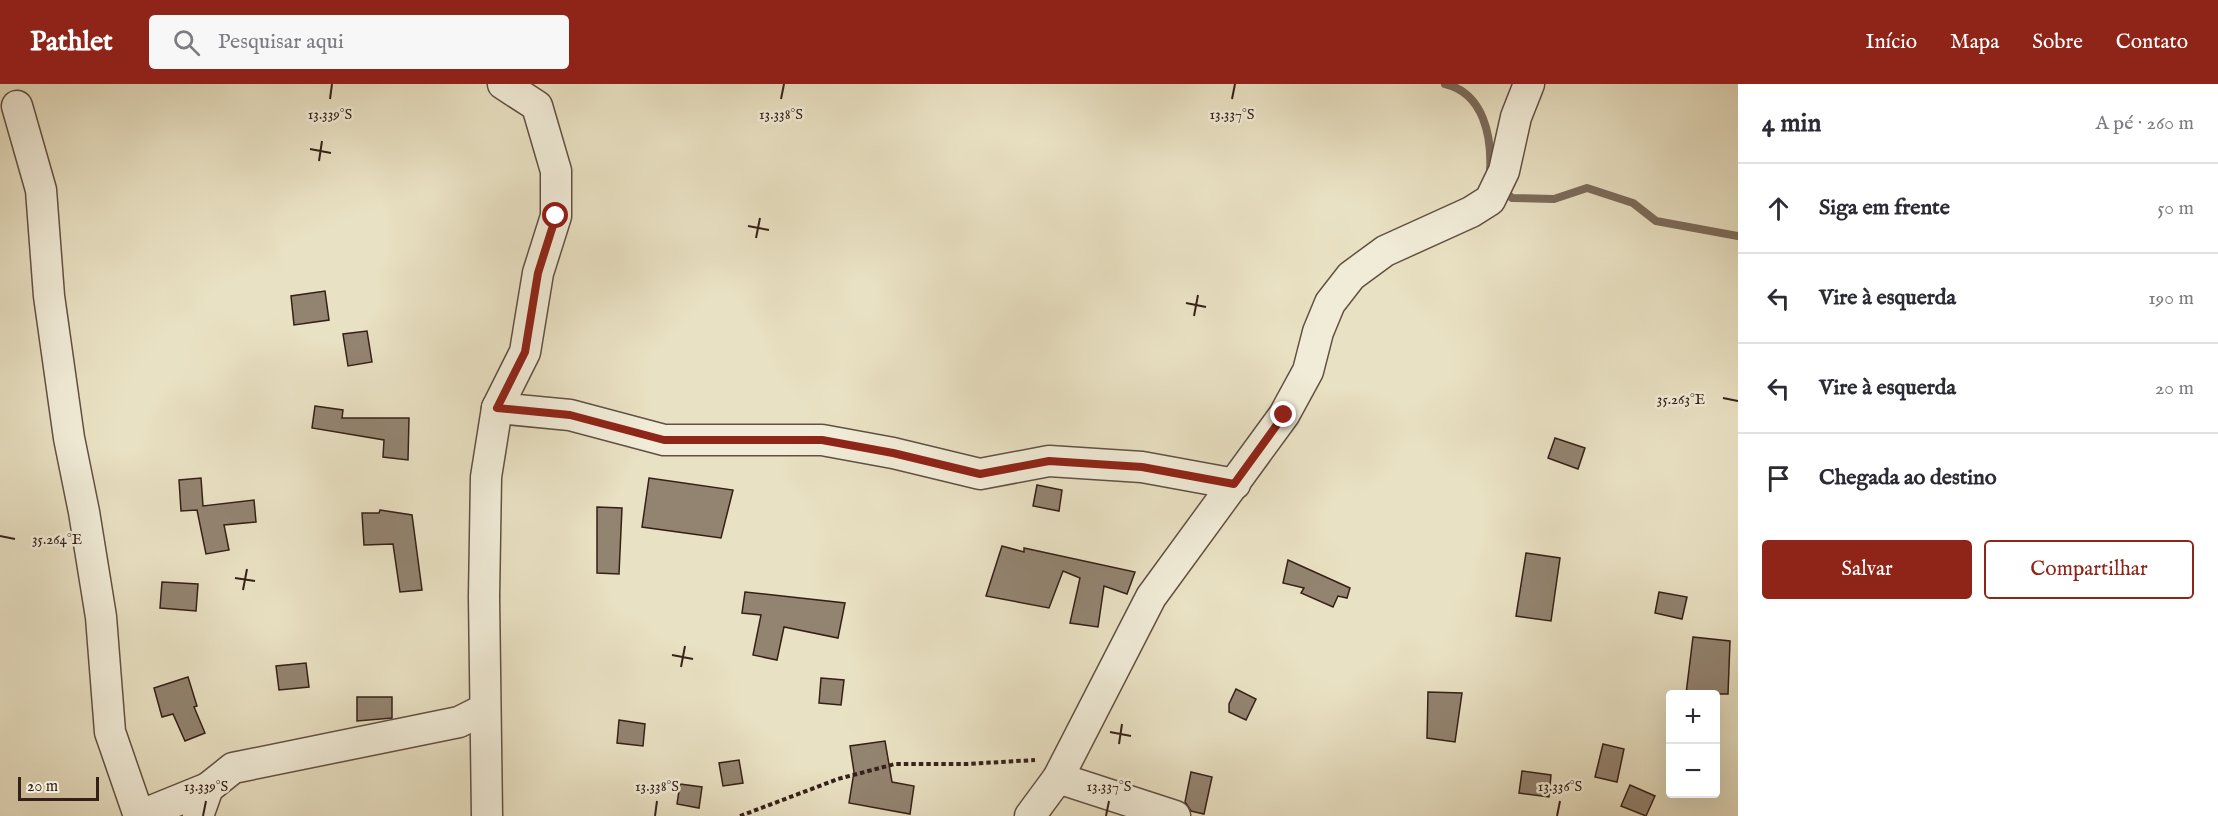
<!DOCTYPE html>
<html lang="pt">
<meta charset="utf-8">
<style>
body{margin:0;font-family:"IM FELL English",serif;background:#f7f7f7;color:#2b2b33}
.controls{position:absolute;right:18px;bottom:18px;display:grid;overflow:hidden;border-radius:6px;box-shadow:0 6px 24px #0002}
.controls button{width:54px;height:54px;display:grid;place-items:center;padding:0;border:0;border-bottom:2px solid #e1e1e2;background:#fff;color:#2b2b33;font:30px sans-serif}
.scale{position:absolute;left:18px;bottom:15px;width:81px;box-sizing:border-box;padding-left:6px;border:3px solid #352018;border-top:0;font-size:16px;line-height:21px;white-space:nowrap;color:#352018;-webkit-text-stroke:4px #f1ecd8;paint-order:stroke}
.stop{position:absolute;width:18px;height:18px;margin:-14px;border:4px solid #8f2418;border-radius:50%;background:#fff}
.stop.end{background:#8f2418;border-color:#fff;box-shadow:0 2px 6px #0008}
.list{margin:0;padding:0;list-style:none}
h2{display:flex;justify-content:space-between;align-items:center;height:78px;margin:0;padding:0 24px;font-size:26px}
h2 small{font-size:20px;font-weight:400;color:#7c7c81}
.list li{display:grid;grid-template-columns:39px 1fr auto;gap:18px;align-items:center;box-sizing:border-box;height:90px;padding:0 24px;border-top:2px solid #e1e1e2}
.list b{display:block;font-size:22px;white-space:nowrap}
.list em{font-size:20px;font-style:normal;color:#7c7c81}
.actions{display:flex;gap:12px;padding:18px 24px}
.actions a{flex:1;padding:14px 0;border:2px solid #8f2418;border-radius:6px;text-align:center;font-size:21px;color:#8f2418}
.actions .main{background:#8f2418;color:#fff}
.icon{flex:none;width:33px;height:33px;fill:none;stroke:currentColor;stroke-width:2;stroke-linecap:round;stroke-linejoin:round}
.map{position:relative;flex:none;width:1738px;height:732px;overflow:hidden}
header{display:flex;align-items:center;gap:36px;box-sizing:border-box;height:84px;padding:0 30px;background:#8f2418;color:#fff}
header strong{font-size:28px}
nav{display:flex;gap:33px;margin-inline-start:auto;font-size:21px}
.search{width:420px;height:54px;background:#f7f7f7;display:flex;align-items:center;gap:15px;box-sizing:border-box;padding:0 21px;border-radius:6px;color:#7c7c81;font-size:22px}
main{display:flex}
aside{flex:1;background:#fff}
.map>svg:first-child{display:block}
</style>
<header>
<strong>Pathlet</strong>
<div class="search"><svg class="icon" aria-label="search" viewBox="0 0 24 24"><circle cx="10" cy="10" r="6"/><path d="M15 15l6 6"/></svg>Pesquisar aqui</div>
<nav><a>Início</a><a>Mapa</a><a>Sobre</a><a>Contato</a></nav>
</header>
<main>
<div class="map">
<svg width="1738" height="732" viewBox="0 0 1738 732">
<rect width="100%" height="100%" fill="#e9e1c3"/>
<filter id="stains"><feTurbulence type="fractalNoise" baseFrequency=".00333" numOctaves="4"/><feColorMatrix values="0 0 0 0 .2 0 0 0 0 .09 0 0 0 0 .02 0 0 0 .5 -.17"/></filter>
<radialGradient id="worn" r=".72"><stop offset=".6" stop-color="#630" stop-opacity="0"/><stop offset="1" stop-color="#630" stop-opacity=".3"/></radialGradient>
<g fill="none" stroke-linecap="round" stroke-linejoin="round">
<g stroke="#7c6c5c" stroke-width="8">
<path d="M1445,0C1484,9 1492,53 1490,88"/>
<polyline points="1502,105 1512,114 1554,115 1587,104 1633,119 1656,137 1738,152"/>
</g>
</g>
<g fill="#938471" stroke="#352018" stroke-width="1.5">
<polygon points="325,207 329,236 294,241 291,212"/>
<polygon points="367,247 372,278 348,282 343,250"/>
<polygon points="315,322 343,326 342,334 409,334 408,376 383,373 384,356 312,344"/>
<polygon points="1555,354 1585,364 1578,385 1548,374"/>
<polygon points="201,394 203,422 254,416 256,438 224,441 229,466 206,470 197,426 181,427 179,396"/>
<polygon points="649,394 733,406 721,454 642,443"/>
<polygon points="1037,401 1062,406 1059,427 1033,422"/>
<polygon points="597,423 622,424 619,490 597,489"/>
<polygon points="380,426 412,431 422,506 400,508 393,460 364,461 362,429 379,429"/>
<polygon points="1002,462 1024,468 1024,464 1135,488 1127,510 1104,502 1098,543 1070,539 1080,494 1063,487 1049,524 986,512"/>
<polygon points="1526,469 1560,474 1551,537 1516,532"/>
<polygon points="1288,476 1350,504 1347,514 1338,512 1333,523 1301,509 1304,504 1283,499"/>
<polygon points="162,498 198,500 196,527 160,524"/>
<polygon points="745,508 845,519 838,554 784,543 777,576 753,571 761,531 742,529"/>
<polygon points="1659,508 1687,513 1682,535 1655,529"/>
<polygon points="1693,553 1730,557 1728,610 1686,610"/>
<polygon points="306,579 309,603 279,606 276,582"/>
<polygon points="188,593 197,622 194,623 205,649 185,657 173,630 162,633 154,604"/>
<polygon points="821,594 844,596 841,621 819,619"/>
<polygon points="1236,605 1256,615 1246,636 1229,628 1229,620"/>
<polygon points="1428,608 1462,609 1455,658 1427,654"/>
<polygon points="357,613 392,613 392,634 357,637"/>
<polygon points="619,636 645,640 643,662 617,659"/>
<polygon points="885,657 892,698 914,702 910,730 849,719 854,688 850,662"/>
<polygon points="1603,660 1624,665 1617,698 1595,693"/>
<polygon points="739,676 743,699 723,702 719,679"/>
<polygon points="1522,687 1551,691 1549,713 1519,709"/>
<polygon points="1191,688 1212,693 1204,730 1191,727 1185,718"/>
<polygon points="680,700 702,703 699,724 677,720"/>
<polygon points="1630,701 1655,712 1646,732 1621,722"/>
</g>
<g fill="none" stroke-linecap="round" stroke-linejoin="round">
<defs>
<g id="street">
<polyline points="17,22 41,106 49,212 69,354 84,428 101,533 110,648 139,732"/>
<polyline points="497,324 570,331 664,356 822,356 893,369 980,390 1049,377 1142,383 1235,400"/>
<polyline points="1058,694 1175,732"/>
<polyline points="139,732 208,704"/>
<polyline points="198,732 208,704 233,684 459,638 485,625"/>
<polyline points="487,732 484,513 486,393 497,324 525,268 538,189 556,132 556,87 537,22 503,0"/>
<polyline points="1030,732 1058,694 1151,513 1284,331 1308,287 1318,248 1330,219 1351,192 1385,167 1471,128 1490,116 1504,87 1516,33 1529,0"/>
</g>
</defs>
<use href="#street" stroke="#625043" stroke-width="33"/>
<polyline stroke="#352018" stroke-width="4" stroke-dasharray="4.5 3" stroke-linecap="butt" points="740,732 838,695 895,680 967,680 1035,676"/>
<use href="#street" stroke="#f1ecd8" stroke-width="30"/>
</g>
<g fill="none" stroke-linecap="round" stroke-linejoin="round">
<polyline stroke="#8f2418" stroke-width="8" points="556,132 538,189 525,268 497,324 570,331 664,356 822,356 893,369 980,390 1049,377 1142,383 1234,400 1284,331"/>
</g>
<path fill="none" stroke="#352018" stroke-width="2" d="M330,15L332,0M781,15L784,0M1232,15L1235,0M310,65L331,69M319,77L322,57M748,142L769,146M756,154L760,134M1186,219L1206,223M1194,232L1198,211M1723,314L1738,317M0,452L15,455M235,494L255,497M243,506L247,485M672,571L693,575M681,583L685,562M1110,648L1131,652M1119,660L1122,640M203,732L206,717M655,732L657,717M1106,732L1109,717M1557,732L1560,717"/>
<g font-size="15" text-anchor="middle" fill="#352018" stroke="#f1ecd8" stroke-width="5" stroke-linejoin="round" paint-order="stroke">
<text x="330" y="35">13.339°S</text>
<text x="781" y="35">13.338°S</text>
<text x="1232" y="35">13.337°S</text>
<text x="1681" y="320">35.263°E</text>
<text x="57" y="460">35.264°E</text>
<text x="206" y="707">13.339°S</text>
<text x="657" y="707">13.338°S</text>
<text x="1109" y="707">13.337°S</text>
<text x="1560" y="707">13.336°S</text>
</g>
<rect width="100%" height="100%" filter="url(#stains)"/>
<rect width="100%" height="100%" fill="url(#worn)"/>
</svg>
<div class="controls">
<button>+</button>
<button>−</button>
</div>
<div class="scale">20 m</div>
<div class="stop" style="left:556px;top:132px"></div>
<div class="stop end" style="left:1284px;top:331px"></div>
</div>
<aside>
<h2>4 min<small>A pé · 260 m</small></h2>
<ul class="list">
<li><svg class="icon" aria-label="ahead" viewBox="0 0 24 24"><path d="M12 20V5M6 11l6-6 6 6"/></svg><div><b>Siga em frente</b></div><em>50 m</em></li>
<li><svg class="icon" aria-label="left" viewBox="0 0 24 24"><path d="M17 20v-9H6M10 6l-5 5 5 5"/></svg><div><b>Vire à esquerda</b></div><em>190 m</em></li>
<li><svg class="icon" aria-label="left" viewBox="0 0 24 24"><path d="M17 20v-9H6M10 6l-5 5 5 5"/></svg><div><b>Vire à esquerda</b></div><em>20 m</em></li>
<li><svg class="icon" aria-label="arrive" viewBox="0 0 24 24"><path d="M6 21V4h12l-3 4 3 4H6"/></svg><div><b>Chegada ao destino</b></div></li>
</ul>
<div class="actions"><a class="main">Salvar</a><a>Compartilhar</a></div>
</aside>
</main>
